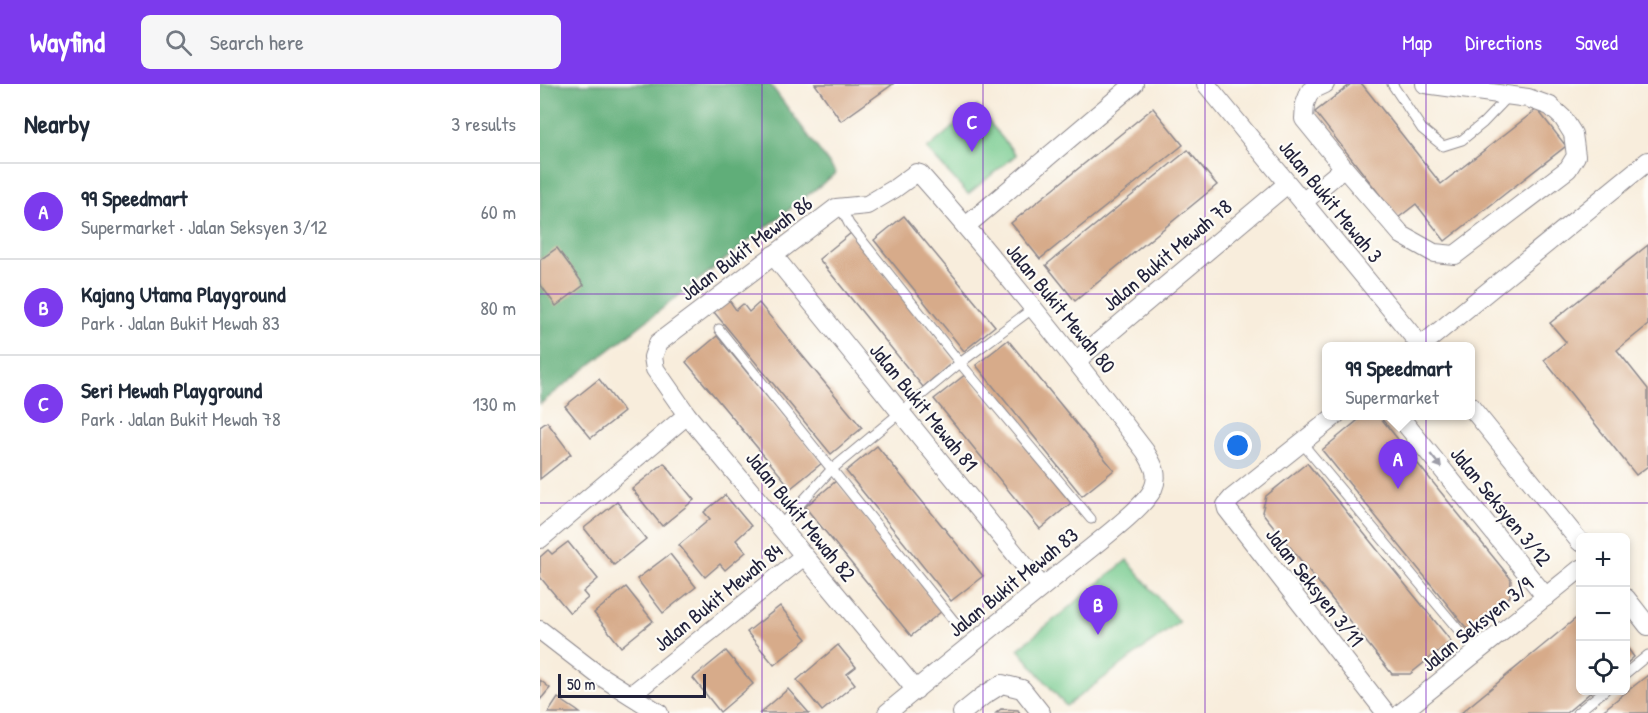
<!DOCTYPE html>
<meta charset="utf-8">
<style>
body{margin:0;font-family:"Patrick Hand",sans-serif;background:#f6f6f7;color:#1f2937}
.controls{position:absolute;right:18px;bottom:18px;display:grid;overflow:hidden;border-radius:9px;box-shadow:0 3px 9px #0003}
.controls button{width:54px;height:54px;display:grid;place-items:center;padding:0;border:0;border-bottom:2px solid #e0e1e3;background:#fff;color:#1f2937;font:30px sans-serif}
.scale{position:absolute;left:18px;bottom:15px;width:148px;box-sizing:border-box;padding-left:6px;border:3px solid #22223b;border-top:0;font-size:16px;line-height:21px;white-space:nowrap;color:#22223b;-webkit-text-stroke:4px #fdfcf7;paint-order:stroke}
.you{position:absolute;left:698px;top:362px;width:21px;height:21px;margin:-15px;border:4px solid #fff;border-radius:50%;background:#1a73e8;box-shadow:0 0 0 9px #1a73e833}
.badge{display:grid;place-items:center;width:39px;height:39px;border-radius:50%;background:#7c3aed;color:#fff;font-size:20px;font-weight:700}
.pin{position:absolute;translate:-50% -50px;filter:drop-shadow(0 2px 3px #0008)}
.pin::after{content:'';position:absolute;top:32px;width:21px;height:18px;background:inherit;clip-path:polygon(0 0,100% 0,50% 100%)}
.popup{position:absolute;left:782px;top:258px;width:153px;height:78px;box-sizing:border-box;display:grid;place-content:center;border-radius:9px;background:#fff;filter:drop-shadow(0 2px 4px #0005);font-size:20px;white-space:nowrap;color:#747a83}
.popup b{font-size:22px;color:#1f2937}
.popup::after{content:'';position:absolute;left:50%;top:100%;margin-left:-12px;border:12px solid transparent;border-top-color:#fff}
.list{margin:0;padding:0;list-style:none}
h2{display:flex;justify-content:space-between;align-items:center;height:78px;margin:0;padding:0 24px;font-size:26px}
h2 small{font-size:20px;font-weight:400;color:#747a83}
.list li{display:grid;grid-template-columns:39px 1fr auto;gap:18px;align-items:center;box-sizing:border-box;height:96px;padding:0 24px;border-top:2px solid #e0e1e3}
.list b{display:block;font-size:22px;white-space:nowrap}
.list p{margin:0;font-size:20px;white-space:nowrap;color:#747a83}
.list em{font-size:20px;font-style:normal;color:#747a83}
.icon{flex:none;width:33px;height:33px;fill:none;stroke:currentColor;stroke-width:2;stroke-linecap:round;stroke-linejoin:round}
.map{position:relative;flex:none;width:1108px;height:629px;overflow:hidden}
header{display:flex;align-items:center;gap:36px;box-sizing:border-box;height:84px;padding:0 30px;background:#7c3aed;color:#fff}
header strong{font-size:28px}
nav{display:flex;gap:33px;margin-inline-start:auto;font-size:21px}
.search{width:420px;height:54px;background:#f6f6f7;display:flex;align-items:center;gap:15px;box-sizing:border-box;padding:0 21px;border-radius:9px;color:#747a83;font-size:22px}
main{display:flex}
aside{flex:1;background:#fff}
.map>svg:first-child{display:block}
</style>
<header>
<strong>Wayfind</strong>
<div class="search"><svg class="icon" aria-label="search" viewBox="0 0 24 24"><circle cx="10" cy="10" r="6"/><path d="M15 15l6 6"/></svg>Search here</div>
<nav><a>Map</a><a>Directions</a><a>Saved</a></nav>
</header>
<main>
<aside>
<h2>Nearby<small>3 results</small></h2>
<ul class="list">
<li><span class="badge">A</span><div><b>99 Speedmart</b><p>Supermarket · Jalan Seksyen 3/12</p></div><em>60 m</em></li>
<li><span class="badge">B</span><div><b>Kajang Utama Playground</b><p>Park · Jalan Bukit Mewah 83</p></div><em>80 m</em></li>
<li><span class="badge">C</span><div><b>Seri Mewah Playground</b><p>Park · Jalan Bukit Mewah 78</p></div><em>130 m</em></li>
</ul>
</aside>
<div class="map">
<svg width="1108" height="629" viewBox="0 0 1108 629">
<rect width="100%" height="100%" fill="#fdfcf7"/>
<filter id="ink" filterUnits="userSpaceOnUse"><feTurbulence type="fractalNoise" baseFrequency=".0167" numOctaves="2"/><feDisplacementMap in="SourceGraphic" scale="12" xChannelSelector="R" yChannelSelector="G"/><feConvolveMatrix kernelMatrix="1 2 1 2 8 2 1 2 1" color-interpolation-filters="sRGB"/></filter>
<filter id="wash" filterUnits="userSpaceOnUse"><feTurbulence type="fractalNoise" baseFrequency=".008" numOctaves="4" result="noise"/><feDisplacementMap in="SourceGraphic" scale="24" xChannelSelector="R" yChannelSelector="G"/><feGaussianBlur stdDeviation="1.35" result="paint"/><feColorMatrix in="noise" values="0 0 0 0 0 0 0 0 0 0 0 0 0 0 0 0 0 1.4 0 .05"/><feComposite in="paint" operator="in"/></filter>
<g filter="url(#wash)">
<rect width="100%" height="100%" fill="#f8eddc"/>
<g fill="#76ca8e" stroke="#4c7664" stroke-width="1.5">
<polygon points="437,23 476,71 428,110 387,65"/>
<polygon points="587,476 639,538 526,622 478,565"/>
</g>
<polygon fill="#60ae79" stroke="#41685a" stroke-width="1.5" points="0,0 230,0 296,89 0,320"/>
<g id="blocks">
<g fill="#d7ab8a">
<polygon points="275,0 353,0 301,37"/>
<polygon points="811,0 822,0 901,100 997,25 1026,62 905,157 876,120 858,134 775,28"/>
<polygon points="613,24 643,61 500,175 471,139"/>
<polygon points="648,66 677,101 535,217 506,181"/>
<polygon points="364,132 455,242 424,267 334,156"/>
<polygon points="311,149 414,277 383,303 279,175"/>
<polygon points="1108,161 1108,241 1077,266 1108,305 1108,382 1096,391 1004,276 1026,258 1010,239"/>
<polygon points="17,164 44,201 16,222 0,200 0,176"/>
<polygon points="189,216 196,226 203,220 209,228 219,219 322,344 291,370 174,228"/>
<polygon points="177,252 282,379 251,404 146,278"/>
<polygon points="468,256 574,386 542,412 436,281"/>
<polygon points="426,290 531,419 500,445 394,315"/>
<polygon points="59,295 84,328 51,354 25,322"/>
<polygon points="823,332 840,333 971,495 970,512 928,546 782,366"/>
<polygon points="7,338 31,370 0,395 0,343"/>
<polygon points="337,362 443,492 411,517 306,387"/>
<polygon points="124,379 154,416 122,442 92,405"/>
<polygon points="767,379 911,557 870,590 852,590 722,428 726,412"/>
<polygon points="296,397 402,527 371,552 265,423"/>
<polygon points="185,411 211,442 196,456 206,468 185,486 180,480 165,493 139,461 170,435 164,428"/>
<polygon points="77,418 106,455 74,481 44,444"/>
<polygon points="28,458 58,495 43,508 48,514 30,529 0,493 0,473 8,466 12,470"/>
<polygon points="130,470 156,503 123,529 97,495"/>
<polygon points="86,503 113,537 81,563 54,529"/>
<polygon points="240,522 267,555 234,581 207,548"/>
<polygon points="1040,531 1040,606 1053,606 1044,614 1026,629 921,629"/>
<polygon points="298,561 316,583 307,590 315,600 282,627 257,596"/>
<polygon points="1086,562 1094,573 1086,580"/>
<polygon points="186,567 213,600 180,628 153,594"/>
<polygon points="1108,591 1108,629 1060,629 1090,605"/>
<polygon points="0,596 10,604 0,616"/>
<polygon points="248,605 269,629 220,629 233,618"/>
<polygon points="18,614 36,626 40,629 8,629"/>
<polygon points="461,625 478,626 480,629 456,629"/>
</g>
</g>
</g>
<g filter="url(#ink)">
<use href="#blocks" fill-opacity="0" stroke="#8d888c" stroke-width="1.5"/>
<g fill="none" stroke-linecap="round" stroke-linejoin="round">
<defs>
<g id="service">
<polyline points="852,0 882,45 903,62 922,56 943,39 969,12"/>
<polyline points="300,122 309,140 420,279 551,435"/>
<polyline points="179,245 418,542"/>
<polyline points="761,358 937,568"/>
<polyline points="247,434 291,386 420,279 492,225"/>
<polyline points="1086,589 1108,571"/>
<polyline points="1037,629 1065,606"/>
</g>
<g id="minor">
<polyline points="666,0 881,262"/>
<polyline points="785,0 770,7 765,20 764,35 804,84 862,151 894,169 915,171 1028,85 1036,72 1033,50 1023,34 1010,22 988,14 885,0"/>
<polyline points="763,118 804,84"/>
<polyline points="426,142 594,0"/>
<polyline points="233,171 502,503"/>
<polyline points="881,262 1108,77"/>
<polyline points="536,277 747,100"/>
<polyline points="930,322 1040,458"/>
<polyline points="795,332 692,414 686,421 687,425 846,629"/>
<polyline points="859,332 1006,513"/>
<polyline points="0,455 147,331"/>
<polyline points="1086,514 1108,542"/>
<polyline points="0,546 57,590 119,629"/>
<polyline points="91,611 264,472"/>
<path d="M347,629C410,577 473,527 536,476C555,460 603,425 613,405C620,390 612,379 605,367C533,272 459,179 380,90L376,89L354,105L327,121L296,124L118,259L113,273L115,285L147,331L376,606"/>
<polyline points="422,629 443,612 462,600 482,605 501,629"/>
<polyline points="861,629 1040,485"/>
</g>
</defs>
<use href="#service" stroke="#8d888c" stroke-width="11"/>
<use href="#minor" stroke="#8d888c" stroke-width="20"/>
<use href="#service" stroke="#fff" stroke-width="9"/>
<use href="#minor" stroke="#fff" stroke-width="18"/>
</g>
<defs><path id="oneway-solid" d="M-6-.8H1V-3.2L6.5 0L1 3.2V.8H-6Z" transform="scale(1.5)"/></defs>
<use fill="#9c9ca7" href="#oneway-solid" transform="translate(896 377) rotate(51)"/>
</g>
<path fill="none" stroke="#7b2cbf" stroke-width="1.5" stroke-opacity="0.55" d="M222,0V629M443,0V629M665,0V629M886,0V629M0,210H1108M0,419H1108"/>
<g text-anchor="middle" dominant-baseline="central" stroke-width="4.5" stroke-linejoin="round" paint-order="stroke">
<g font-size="21" fill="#22223b" stroke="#fdfcf7">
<text transform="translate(791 117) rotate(51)">Jalan Bukit Mewah 3</text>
<text transform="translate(206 164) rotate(-37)">Jalan Bukit Mewah 86</text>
<text transform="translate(627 171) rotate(-40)">Jalan Bukit Mewah 78</text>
<text transform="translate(521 224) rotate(51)">Jalan Bukit Mewah 80</text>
<text transform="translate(384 323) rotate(51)">Jalan Bukit Mewah 81</text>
<text transform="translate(961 422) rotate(51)">Jalan Seksyen 3/12</text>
<text transform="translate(261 432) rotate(51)">Jalan Bukit Mewah 82</text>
<text transform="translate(473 498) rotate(-39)">Jalan Bukit Mewah 83</text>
<text transform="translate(775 503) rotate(52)">Jalan Seksyen 3/11</text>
<text transform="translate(178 513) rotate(-39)">Jalan Bukit Mewah 84</text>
<text transform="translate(937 540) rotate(-39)">Jalan Seksyen 3/9</text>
</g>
</g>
</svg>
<div class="controls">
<button>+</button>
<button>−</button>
<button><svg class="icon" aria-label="locate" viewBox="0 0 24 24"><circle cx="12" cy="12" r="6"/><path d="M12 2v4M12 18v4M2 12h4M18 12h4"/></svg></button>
</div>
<div class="scale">50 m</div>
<div class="you"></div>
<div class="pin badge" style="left:858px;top:405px">A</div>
<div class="popup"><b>99 Speedmart</b>Supermarket</div>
<div class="pin badge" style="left:558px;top:551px">B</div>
<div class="pin badge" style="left:432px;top:68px">C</div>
</div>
</main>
